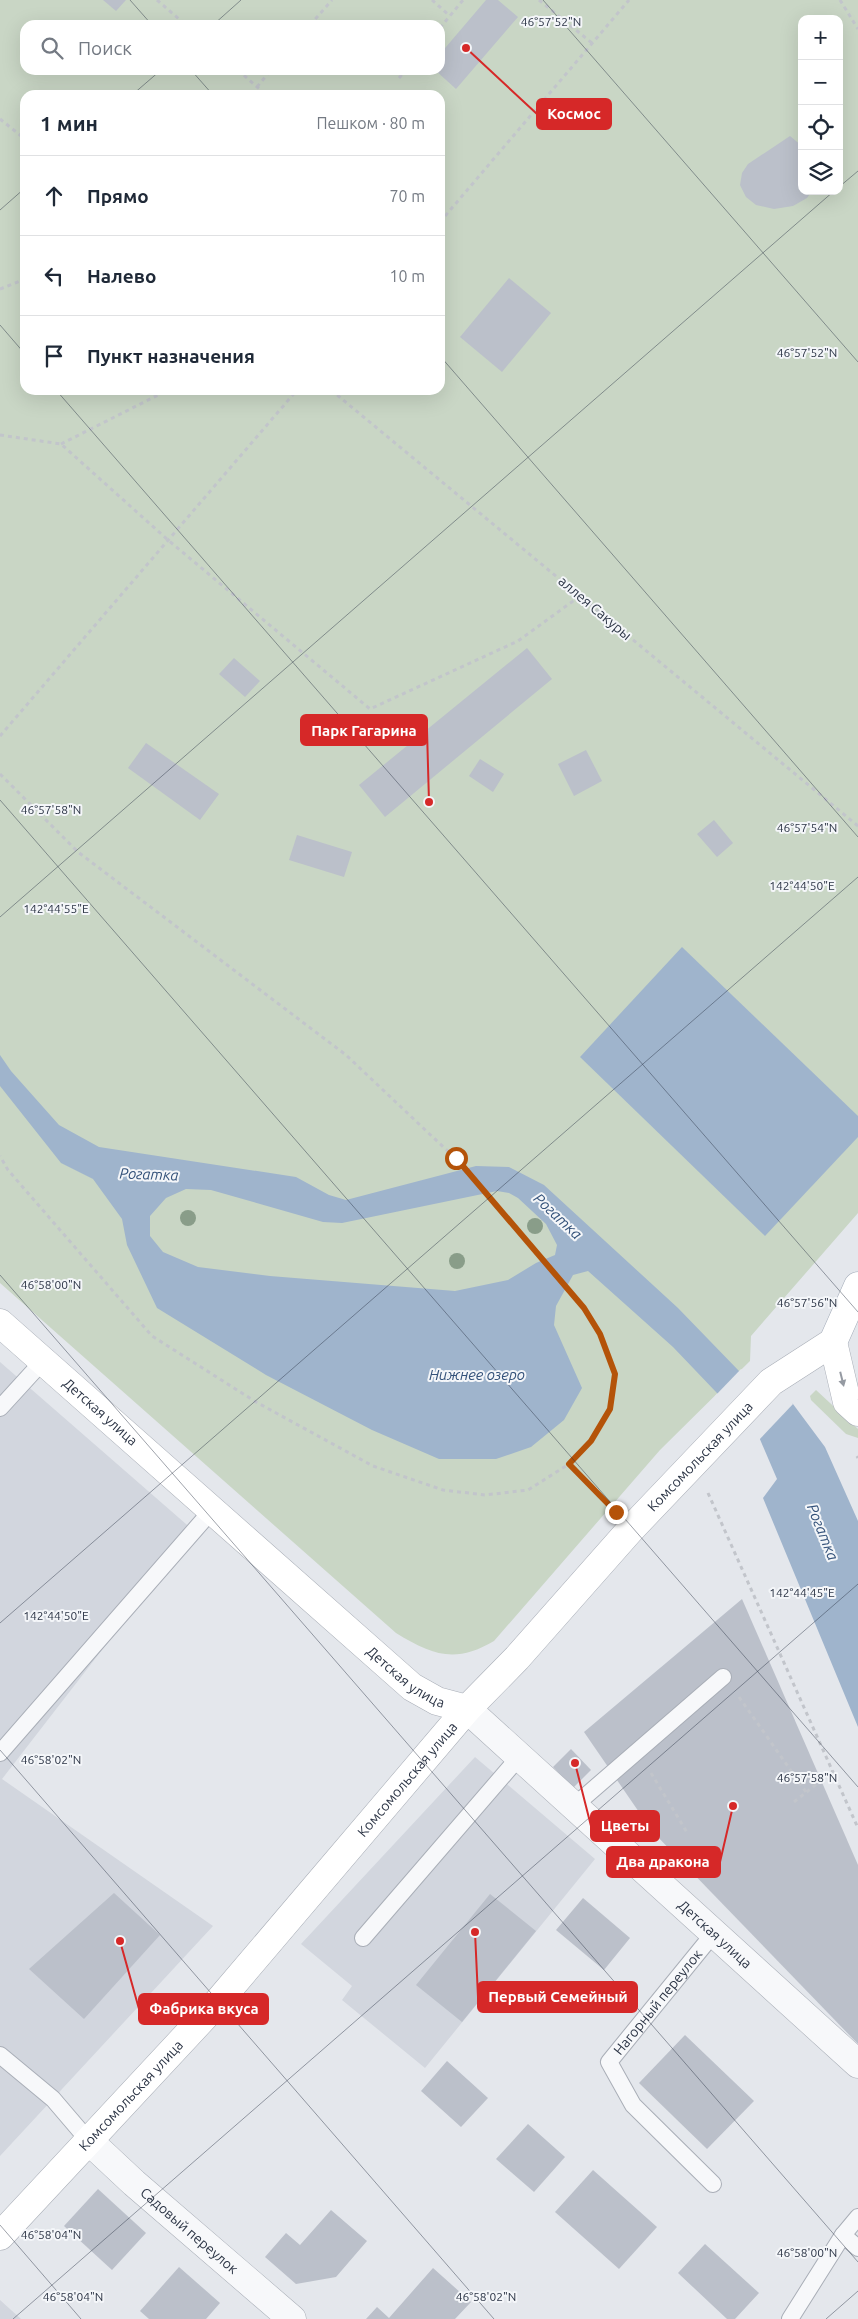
<!DOCTYPE html>
<html lang="ru">
<meta charset="utf-8">
<style>
body{margin:0;font-family:Ubuntu,sans-serif;background:#f6f6f7;color:#1f2937}
.controls{position:absolute;right:15px;top:15px;display:grid;overflow:hidden;border-radius:10px;box-shadow:0 5px 20px #0002}
.controls button{width:45px;height:45px;display:grid;place-items:center;padding:0;border:0;border-bottom:1px solid #e0e1e3;background:#fff;color:#1f2937;font:25px sans-serif}
.stop{position:absolute;width:15px;height:15px;margin:-11px;border:4px solid #b45309;border-radius:50%;background:#fff}
.stop.end{background:#b45309;border-color:#fff;box-shadow:0 1px 5px #0008}
.list{margin:0;padding:0;list-style:none}
h2{display:flex;justify-content:space-between;align-items:center;height:65px;margin:0;padding:0 20px;font-size:21px}
h2 small{font-size:16px;font-weight:400;color:#747a83}
.list li{display:grid;grid-template-columns:32px 1fr auto;gap:15px;align-items:center;box-sizing:border-box;height:80px;padding:0 20px;border-top:1px solid #e0e1e3}
.list b{display:block;font-size:19px;white-space:nowrap}
.list em{font-size:16px;font-style:normal;color:#747a83}
.icon{flex:none;width:28px;height:28px;fill:none;stroke:currentColor;stroke-width:2;stroke-linecap:round;stroke-linejoin:round}
.map{position:relative;flex:none;width:858px;height:2319px;overflow:hidden}
.search{position:absolute;background:#fff;box-shadow:0 5px 20px #0002;left:20px;top:20px;width:425px;height:55px;display:flex;align-items:center;gap:12px;box-sizing:border-box;padding:0 18px;border-radius:15px;color:#747a83;font-size:19px}
.panel{position:absolute;background:#fff;box-shadow:0 5px 20px #0002;left:20px;top:90px;width:425px;height:305px;border-radius:15px}
.map>svg:first-child{display:block}
</style>
<div class="map">
<svg width="858" height="2319" viewBox="0 0 858 2319">
<rect width="100%" height="100%" fill="#e4e7ec"/>
<g fill="#d2d6de">
<polygon points="0,1362 194,1531 2,1779 213,1926 0,2156"/>
<polygon points="475,1757 595,1859 425,2068 342,2000 352,1986 301,1944"/>
<polygon points="0,2300 21,2319 0,2319"/>
</g>
<g fill="#c9d6c5" fill-rule="evenodd">
<path d="M0,0H858V1213L751,1336L750,1361L660,1450L494,1641C455,1664 432,1655 396,1633L0,1283ZM802,19H839V191H802ZM25,25H440V70H25ZM25,95H440V390H25Z"/>
<polygon points="816,1390 858,1429 858,1438 846,1434 811,1400 810,1396"/>
</g>
<g fill="#9fb4cc" fill-rule="evenodd">
<polygon points="682,947 858,1116 858,1137 765,1236 580,1057"/>
<path d="M0,1055L11,1071L59,1125L99,1147L296,1177L329,1195L346,1200L476,1166L509,1167L544,1185L678,1308L739,1371L793,1404L825,1447L858,1521V1727L763,1498L777,1479L759,1437L673,1347L588,1271L573,1275L556,1306L554,1325L582,1388L564,1420L531,1447L496,1459H439L372,1430L266,1375L157,1308L127,1245L122,1219L93,1179L61,1163L0,1086ZM186,1189L211,1190L323,1222L342,1223L497,1191L509,1193L518,1198L546,1224L557,1245L555,1255L536,1263L508,1280L455,1291L270,1276L198,1267L163,1252L150,1236V1216L166,1198Z"/>
</g>
<polygon fill="#e4e7ec" points="741,1369 785,1396 793,1404 758,1441 715,1396"/>
<g fill="#bbc0ca">
<polygon points="103,0 126,0 116,11"/>
<polygon points="486,0 498,0 518,17 456,89 435,70 440,70 440,54"/>
<polygon points="790,136 802,146 802,191 812,191 807,198 793,206 774,209 756,205 746,197 740,185 742,173 748,164"/>
<polygon points="509,278 551,313 502,372 460,337"/>
<polygon points="527,648 552,679 385,817 359,785"/>
<polygon points="234,658 260,681 245,697 219,674"/>
<polygon points="146,743 219,794 200,820 128,768"/>
<polygon points="586,750 602,781 574,796 558,764"/>
<polygon points="480,759 504,774 493,792 469,776"/>
<polygon points="714,820 733,843 717,857 697,834"/>
<polygon points="297,835 352,852 344,877 289,860"/>
<polygon points="742,1599 858,1865 858,2044 652,1831 584,1732"/>
<polygon points="571,1749 591,1770 573,1788 553,1767"/>
<polygon points="114,1893 160,1935 84,2019 29,1969"/>
<polygon points="490,1894 536,1931 462,2022 416,1985"/>
<polygon points="583,1898 630,1938 604,1970 556,1930"/>
<polygon points="685,2035 754,2101 707,2149 639,2083"/>
<polygon points="447,2061 488,2098 461,2127 421,2091"/>
<polygon points="528,2124 565,2157 534,2192 496,2159"/>
<polygon points="593,2170 657,2227 619,2269 555,2212"/>
<polygon points="98,2189 146,2233 112,2270 64,2226"/>
<polygon points="331,2210 367,2241 336,2277 296,2284 265,2257 286,2233 300,2245"/>
<polygon points="705,2244 759,2293 735,2319 727,2319 678,2273"/>
<polygon points="179,2267 220,2303 206,2319 149,2319 140,2311"/>
<polygon points="433,2268 471,2302 455,2319 366,2319 377,2307 389,2318"/>
</g>
<g fill="none" stroke-linecap="round" stroke-linejoin="round">
<defs>
<g id="lane">
<polyline points="0,1408 43,1361"/>
<polyline points="0,1753 213,1509"/>
<polyline points="574,1806 723,1677"/>
<polyline points="363,1938 520,1756"/>
<polyline points="0,2055 53,2099 88,2140"/>
<path id="s1" d="M713,2184L633,2105L609,2062L714,1933"/>
<polyline points="843,2235 858,2248"/>
<polyline points="790,2319 843,2235 858,2217"/>
</g>
<g id="street">
<path id="s2" d="M467,1709L858,2064"/>
<path id="s3" d="M88,2140L134,2183L292,2319"/>
</g>
<g id="secondary">
<path id="s4" d="M0,1323L412,1687L437,1701L467,1709"/>
<polyline points="833,1342 847,1402 858,1412"/>
<path id="s5" d="M0,2236L217,2003L467,1709L517,1658L631,1529L771,1382L833,1342"/>
</g>
<polyline id="primary" points="833,1342 858,1286"/>
</defs>
<use href="#lane" stroke="#a9aeb7" stroke-width="18"/>
<use href="#street" stroke="#a9aeb7" stroke-width="29"/>
<use href="#secondary" stroke="#a9aeb7" stroke-width="29"/>
<use href="#primary" stroke="#a3abb8" stroke-width="29"/>
<g stroke="#c2c5cb" stroke-width="3" stroke-dasharray="4 4" stroke-linecap="butt">
<polyline points="157,0 186,25"/>
<polyline points="432,0 450,16"/>
<polyline points="539,0 592,43"/>
<polyline points="840,0 858,29"/>
<polyline points="310,25 332,0"/>
<polyline points="440,28 463,0"/>
<polyline points="238,70 266,95"/>
<polyline points="399,78 406,70"/>
<polyline points="257,87 271,70"/>
<polyline points="0,119 25,139"/>
<polyline points="440,222 629,0"/>
<polyline points="0,289 25,279"/>
<polyline points="331,390 858,826"/>
<polyline points="0,435 61,444 168,540 370,709 518,641 580,596"/>
<polyline points="61,444 168,390"/>
<polyline points="0,736 297,390"/>
<polyline points="0,774 78,852 346,1055 456,1159 584,1308 600,1334 615,1374 610,1409 591,1441 569,1464 528,1490 485,1495 443,1490 373,1466 256,1402 152,1336 8,1170 0,1156"/>
<polyline points="857,1456 858,1458"/>
<polyline points="569,1464 609,1507"/>
<polyline points="708,1493 858,1828"/>
<polyline points="739,1697 806,1792"/>
<polyline points="651,1773 688,1834"/>
<polyline points="794,1802 833,1771"/>
</g>
<use href="#lane" stroke="#f7f8fa" stroke-width="16"/>
<use href="#street" stroke="#f7f8fa" stroke-width="28"/>
<use href="#secondary" stroke="#fff" stroke-width="28"/>
<use href="#primary" stroke="#fff" stroke-width="28"/>
</g>
<g fill="#899d89">
<circle cx="188" cy="1218" r="8"/>
<circle cx="535" cy="1226" r="8"/>
<circle cx="457" cy="1261" r="8"/>
</g>
<defs><path id="oneway-solid" d="M-6-.8H1V-3.2L6.5 0L1 3.2V.8H-6Z" transform="scale(1.25)"/></defs>
<use fill="#959aa2" href="#oneway-solid" transform="translate(842 1379) rotate(76)"/>
<g fill="none" stroke-linecap="round" stroke-linejoin="round">
<polyline stroke="#b45309" stroke-width="6" points="456,1158 584,1308 600,1334 615,1374 610,1409 591,1441 569,1464 616,1512"/>
</g>
<path fill="none" stroke="#2b3445" stroke-width="1" stroke-opacity="0.45" d="M130,0L152,25M543,0L858,362M213,25L241,0M191,70L213,95M132,95L161,70M839,187L858,171M0,210L25,188M0,325L25,354M440,356L858,837M56,390L858,1312M0,800L858,1787M0,917L834,191M0,1275L858,2262M0,1623L858,877M0,1750L494,2319M0,2225L81,2319M13,2319L858,1584M826,2319L858,2291"/>
<g text-anchor="middle" dominant-baseline="central" stroke-width="4" stroke-linejoin="round" paint-order="stroke">
<g font-size="14" fill="#2b3445" stroke="#f4f6f9">
<text transform="translate(595 608) rotate(40)">аллея Сакуры</text>
<text stroke="none"><textPath href="#s4" startOffset="134">Детская улица</textPath></text>
<text stroke="none"><textPath href="#s5" startOffset="1048">Комсомольская улица</textPath></text>
<text stroke="none"><textPath href="#s4" startOffset="539">Детская улица</textPath></text>
<text stroke="none"><textPath href="#s5" startOffset="612">Комсомольская улица</textPath></text>
<text stroke="none"><textPath href="#s2" startOffset="335">Детская улица</textPath></text>
<text stroke="none"><textPath href="#s1" startOffset="239">Нагорный переулок</textPath></text>
<text stroke="none"><textPath href="#s5" startOffset="192">Комсомольская улица</textPath></text>
<text stroke="none"><textPath href="#s3" startOffset="136">Садовый переулок</textPath></text>
</g>
<g font-size="15" font-style="italic" fill="#34527a" stroke="#f4f6f9">
<text transform="translate(149 1174) rotate(2)">Рогатка</text>
<text transform="translate(558 1216) rotate(43)">Рогатка</text>
<text x="477" y="1374">Нижнее озеро</text>
<text transform="translate(823 1532) rotate(68)">Рогатка</text>
</g>
</g>
<g font-size="12" text-anchor="middle" fill="#2b3445" stroke="#f4f6f9" stroke-width="4" stroke-linejoin="round" paint-order="stroke">
<text x="551" y="26">46°57'52"N</text>
<text x="807" y="357">46°57'52"N</text>
<text x="51" y="814">46°57'58"N</text>
<text x="807" y="832">46°57'54"N</text>
<text x="802" y="890">142°44'50"E</text>
<text x="56" y="913">142°44'55"E</text>
<text x="51" y="1289">46°58'00"N</text>
<text x="807" y="1307">46°57'56"N</text>
<text x="802" y="1597">142°44'45"E</text>
<text x="56" y="1620">142°44'50"E</text>
<text x="51" y="1764">46°58'02"N</text>
<text x="807" y="1782">46°57'58"N</text>
<text x="51" y="2239">46°58'04"N</text>
<text x="807" y="2257">46°58'00"N</text>
<text x="73" y="2301">46°58'04"N</text>
<text x="486" y="2301">46°58'02"N</text>
</g>
<path fill="none" stroke="#d62828" stroke-width="2" d="M466 48L537 114M429 802L427 730M575 1763L591 1826M733 1806L720 1862M475 1932L478 1997M120 1941L139 2009"/>
<g fill="#d62828" stroke="#f4f6f9" stroke-width="2">
<circle cx="466" cy="48" r="5"/>
<circle cx="429" cy="802" r="5"/>
<circle cx="575" cy="1763" r="5"/>
<circle cx="733" cy="1806" r="5"/>
<circle cx="475" cy="1932" r="5"/>
<circle cx="120" cy="1941" r="5"/>
</g>
<g fill="#d62828" stroke="#d62828" stroke-width="2">
<rect x="537" y="99" width="74" height="30" rx="5"/>
<rect x="301" y="715" width="126" height="30" rx="5"/>
<rect x="591" y="1811" width="68" height="30" rx="5"/>
<rect x="607" y="1847" width="113" height="30" rx="5"/>
<rect x="478" y="1982" width="159" height="30" rx="5"/>
<rect x="139" y="1994" width="129" height="30" rx="5"/>
</g>
<g font-size="15" text-anchor="middle" font-weight="bold" fill="#fff">
<text x="574" y="119">Космос</text>
<text x="364" y="736">Парк Гагарина</text>
<text x="625" y="1831">Цветы</text>
<text x="663" y="1867">Два дракона</text>
<text x="558" y="2002">Первый Семейный</text>
<text x="204" y="2014">Фабрика вкуса</text>
</g>
</svg>
<div class="controls">
<button>+</button>
<button>−</button>
<button><svg class="icon" aria-label="locate" viewBox="0 0 24 24"><circle cx="12" cy="12" r="6"/><path d="M12 2v4M12 18v4M2 12h4M18 12h4"/></svg></button>
<button><svg class="icon" aria-label="layers" viewBox="0 0 24 24"><path d="M12 4l9 5-9 5-9-5zM3 14l9 5 9-5"/></svg></button>
</div>
<div class="stop" style="left:456px;top:1158px"></div>
<div class="stop end" style="left:616px;top:1512px"></div>
<div class="search"><svg class="icon" aria-label="search" viewBox="0 0 24 24"><circle cx="10" cy="10" r="6"/><path d="M15 15l6 6"/></svg>Поиск</div>
<section class="panel">
<h2>1 мин<small>Пешком · 80 m</small></h2>
<ul class="list">
<li><svg class="icon" aria-label="ahead" viewBox="0 0 24 24"><path d="M12 20V5M6 11l6-6 6 6"/></svg><div><b>Прямо</b></div><em>70 m</em></li>
<li><svg class="icon" aria-label="left" viewBox="0 0 24 24"><path d="M17 20v-9H6M10 6l-5 5 5 5"/></svg><div><b>Налево</b></div><em>10 m</em></li>
<li><svg class="icon" aria-label="arrive" viewBox="0 0 24 24"><path d="M6 21V4h12l-3 4 3 4H6"/></svg><div><b>Пункт назначения</b></div></li>
</ul>
</section>
</div>
